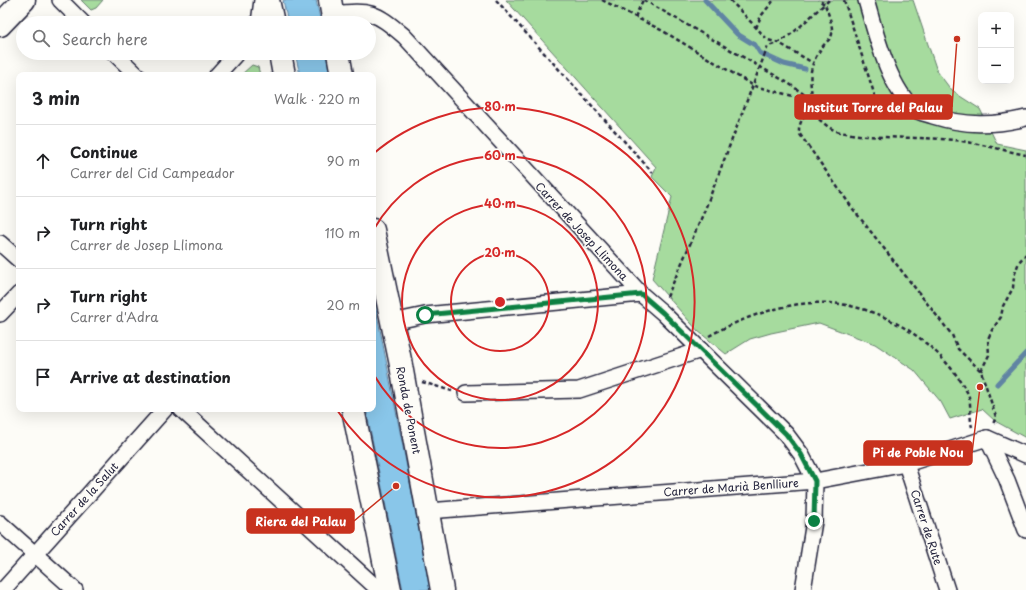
<!DOCTYPE html>
<meta charset="utf-8">
<style>
body{margin:0;font-family:"Playpen Sans",sans-serif;background:#f6f6f6;color:#202124}
.controls{position:absolute;right:12px;top:12px;display:grid;overflow:hidden;border-radius:8px;box-shadow:0 4px 16px #0002}
.controls button{width:36px;height:36px;display:grid;place-items:center;padding:0;border:0;border-bottom:1px solid #e0e0e0;background:#fff;color:#202124;font:20px sans-serif}
.stop{position:absolute;width:12px;height:12px;margin:-9px;border:3px solid #0b8043;border-radius:50%;background:#fff}
.stop.end{background:#0b8043;border-color:#fff;box-shadow:0 1px 4px #0008}
.list{margin:0;padding:0;list-style:none}
h2{display:flex;justify-content:space-between;align-items:center;height:52px;margin:0;padding:0 16px;font-size:17px}
h2 small{font-size:13px;font-weight:400;color:#757577}
.list li{display:grid;grid-template-columns:26px 1fr auto;gap:12px;align-items:center;box-sizing:border-box;height:72px;padding:0 16px;border-top:1px solid #e0e0e0}
.list b{display:block;font-size:15px;white-space:nowrap}
.list p{margin:0;font-size:13px;white-space:nowrap;color:#757577}
.list em{font-size:13px;font-style:normal;color:#757577}
.icon{flex:none;width:22px;height:22px;fill:none;stroke:currentColor;stroke-width:2;stroke-linecap:round;stroke-linejoin:round}
.map{position:relative;flex:none;width:1026px;height:590px;overflow:hidden}
.search{position:absolute;background:#fff;box-shadow:0 4px 16px #0002;left:16px;top:16px;width:360px;height:44px;display:flex;align-items:center;gap:10px;box-sizing:border-box;padding:0 14px;border-radius:22px;color:#757577;font-size:15px}
.panel{position:absolute;background:#fff;box-shadow:0 4px 16px #0002;left:16px;top:72px;width:360px;height:340px;border-radius:8px}
.map>svg:first-child{display:block}
</style>
<div class="map">
<svg width="1026" height="590" viewBox="0 0 1026 590">
<rect width="100%" height="100%" fill="#fdfcf7"/>
<filter id="ink" filterUnits="userSpaceOnUse"><feTurbulence type="fractalNoise" baseFrequency=".025" numOctaves="2"/><feDisplacementMap in="SourceGraphic" scale="8" xChannelSelector="R" yChannelSelector="G"/><feConvolveMatrix kernelMatrix="1 2 1 2 8 2 1 2 1" color-interpolation-filters="sRGB"/></filter>
<g filter="url(#ink)">
<g fill="#a6db9e" stroke="#647e6c">
<polygon points="81,0 103,0 96,8 91,10"/>
<polygon points="506,0 913,0 937,71 952,91 980,109 997,144 1026,150 1026,438 995,421 982,409 950,419 941,402 914,370 875,344 819,323 771,333 750,339 726,354 698,331 652,279 672,197 652,177 656,167"/>
<polygon points="252,65 258,67 260,75 241,75"/>
</g>
<g fill="#89c6e9" stroke="#6084a3">
<polygon points="283,0 316,0 321,23 288,23"/>
<polygon points="295,53 327,53 332,75 300,75"/>
<polygon points="373,294 431,590 403,590 366,409 373,409"/>
</g>
<g fill="none" stroke-linecap="round" stroke-linejoin="round">
<g stroke="#6084a3" stroke-width="5">
<polyline points="705,0 737,34 755,45 760,53 784,64 805,69"/>
<polyline points="997,384 1026,353"/>
</g>
<defs>
<g id="street">
<polyline points="60,0 83,23"/>
<path d="M866,0C875,31 889,90 916,110C920,113 928,114 933,116C965,126 993,126 1026,118"/>
<path d="M332,14C371,10 374,11 404,36L641,294L663,313L786,434L801,454L815,481L814,521L803,590"/>
<polyline points="259,23 262,0"/>
<polyline points="114,53 137,75"/>
<polyline points="217,75 237,53"/>
<polyline points="0,243 19,260"/>
<polyline points="0,314 19,294"/>
<polyline points="392,322 425,315 641,294"/>
<polyline points="466,393 579,390 701,350"/>
<polyline points="181,409 379,590"/>
<polyline points="987,438 1007,480 1026,530"/>
<polyline points="906,464 947,590"/>
<polyline points="428,511 815,481 906,464 987,438 1026,455"/>
<polyline points="0,523 75,590"/>
<polyline points="3,590 165,409"/>
</g>
<g id="secondary">
<polyline points="268,0 273,23"/>
<polyline points="330,0 334,23"/>
<polyline points="0,25 24,0"/>
<polyline points="280,53 284,75"/>
<polyline points="338,53 342,75"/>
<polyline points="373,230 400,360 442,590"/>
<polyline points="353,409 390,590"/>
</g>
</defs>
<use href="#street" stroke="#22223b" stroke-width="18"/>
<use href="#secondary" stroke="#22223b" stroke-width="25"/>
<g stroke="#22223b" stroke-width="2.5" stroke-dasharray="4 3" stroke-linecap="butt">
<polyline points="496,0 653,173"/>
<polyline points="602,0 663,31 754,86 813,101 904,120"/>
<polyline points="644,0 788,83 812,100"/>
<polyline points="730,0 768,40 779,43 813,63"/>
<path d="M829,0L825,4C828,14 833,24 832,34C831,39 826,42 823,46C808,66 809,78 813,101C808,111 798,121 799,133L853,209L952,335L958,349L981,371L996,417L993,424"/>
<polyline points="844,0 881,115"/>
<polyline points="635,17 643,0"/>
<polyline points="756,28 761,16 774,0"/>
<path d="M807,112C820,117 826,129 840,132C878,140 916,136 954,140C978,143 1002,150 1026,155"/>
<path d="M667,297L704,212L768,46C791,40 806,19 825,4L818,0"/>
<path d="M709,336C743,317 790,300 830,303C885,307 941,344 967,392C972,400 969,417 972,427"/>
<polyline points="981,371 989,355 988,339 992,330 1001,317 1003,306 1013,288 1014,276 1019,262 1026,254"/>
<polyline points="422,382 452,391"/>
</g>
<use href="#street" stroke="#fdfcf7" stroke-width="15"/>
<use href="#secondary" stroke="#fdfcf7" stroke-width="22"/>
</g>
</g>
<g fill="none" stroke-linecap="round" stroke-linejoin="round" filter="url(#ink)">
<polyline stroke="#0b8043" stroke-width="5" points="425,315 641,294 663,313 786,434 801,454 815,481 814,521"/>
</g>
<g fill="none" stroke="#d62828" stroke-width="2">
<circle cx="500" cy="302" r="49"/>
<circle cx="500" cy="302" r="98"/>
<path d="M374 229A146 146 0 1 1 374 375"/>
<path d="M373 154A195 195 0 1 1 337 410"/>
</g>
<g text-anchor="middle" dominant-baseline="central" stroke-width="3" stroke-linejoin="round" paint-order="stroke">
<g font-size="11" fill="#22223b" stroke="#fdfcf7">
<text transform="translate(582 231) rotate(47)">Carrer de Josep Llimona</text>
<text transform="translate(409 410) rotate(79)">Ronda de Ponent</text>
<text transform="translate(731 487) rotate(-4)">Carrer de Marià Benlliure</text>
<text transform="translate(84 499) rotate(-48)">Carrer de la Salut</text>
<text transform="translate(927 527) rotate(72)">Carrer de Rute</text>
</g>
</g>
<circle cx="500" cy="302" r="6" fill="#d62828" stroke="#fdfcf7" stroke-width="2"/>
<g font-size="12" text-anchor="middle" font-weight="bold" fill="#d62828" stroke="#fdfcf7" stroke-width="3" stroke-linejoin="round" paint-order="stroke">
<text x="500" y="111">80 m</text>
<text x="500" y="160">60 m</text>
<text x="500" y="208">40 m</text>
<text x="500" y="257">20 m</text>
</g>
<path fill="none" stroke="#c8321e" stroke-width="1.5" d="M957 39L952 107M980 387L972 453M396 486L354 521"/>
<g fill="#c8321e" stroke="#fdfcf7" stroke-width="1.5">
<circle cx="957" cy="39" r="4"/>
<circle cx="980" cy="387" r="4"/>
<circle cx="396" cy="486" r="4"/>
</g>
<g fill="#c8321e" stroke="#c8321e" stroke-width="1.5">
<rect x="795" y="95" width="157" height="24" rx="4"/>
<rect x="864" y="441" width="108" height="24" rx="4"/>
<rect x="247" y="509" width="107" height="24" rx="4"/>
</g>
<g font-size="12" text-anchor="middle" font-weight="bold" fill="#fff">
<text x="873" y="112">Institut Torre del Palau</text>
<text x="918" y="457">Pi de Poble Nou</text>
<text x="301" y="526">Riera del Palau</text>
</g>
</svg>
<div class="controls">
<button>+</button>
<button>−</button>
</div>
<div class="stop" style="left:425px;top:315px"></div>
<div class="stop end" style="left:814px;top:521px"></div>
<div class="search"><svg class="icon" aria-label="search" viewBox="0 0 24 24"><circle cx="10" cy="10" r="6"/><path d="M15 15l6 6"/></svg>Search here</div>
<section class="panel">
<h2>3 min<small>Walk · 220 m</small></h2>
<ul class="list">
<li><svg class="icon" aria-label="ahead" viewBox="0 0 24 24"><path d="M12 20V5M6 11l6-6 6 6"/></svg><div><b>Continue</b><p>Carrer del Cid Campeador</p></div><em>90 m</em></li>
<li><svg class="icon" aria-label="right" viewBox="0 0 24 24"><path d="M7 20v-9h11M14 6l5 5-5 5"/></svg><div><b>Turn right</b><p>Carrer de Josep Llimona</p></div><em>110 m</em></li>
<li><svg class="icon" aria-label="right" viewBox="0 0 24 24"><path d="M7 20v-9h11M14 6l5 5-5 5"/></svg><div><b>Turn right</b><p>Carrer d'Adra</p></div><em>20 m</em></li>
<li><svg class="icon" aria-label="arrive" viewBox="0 0 24 24"><path d="M6 21V4h12l-3 4 3 4H6"/></svg><div><b>Arrive at destination</b></div></li>
</ul>
</section>
</div>
